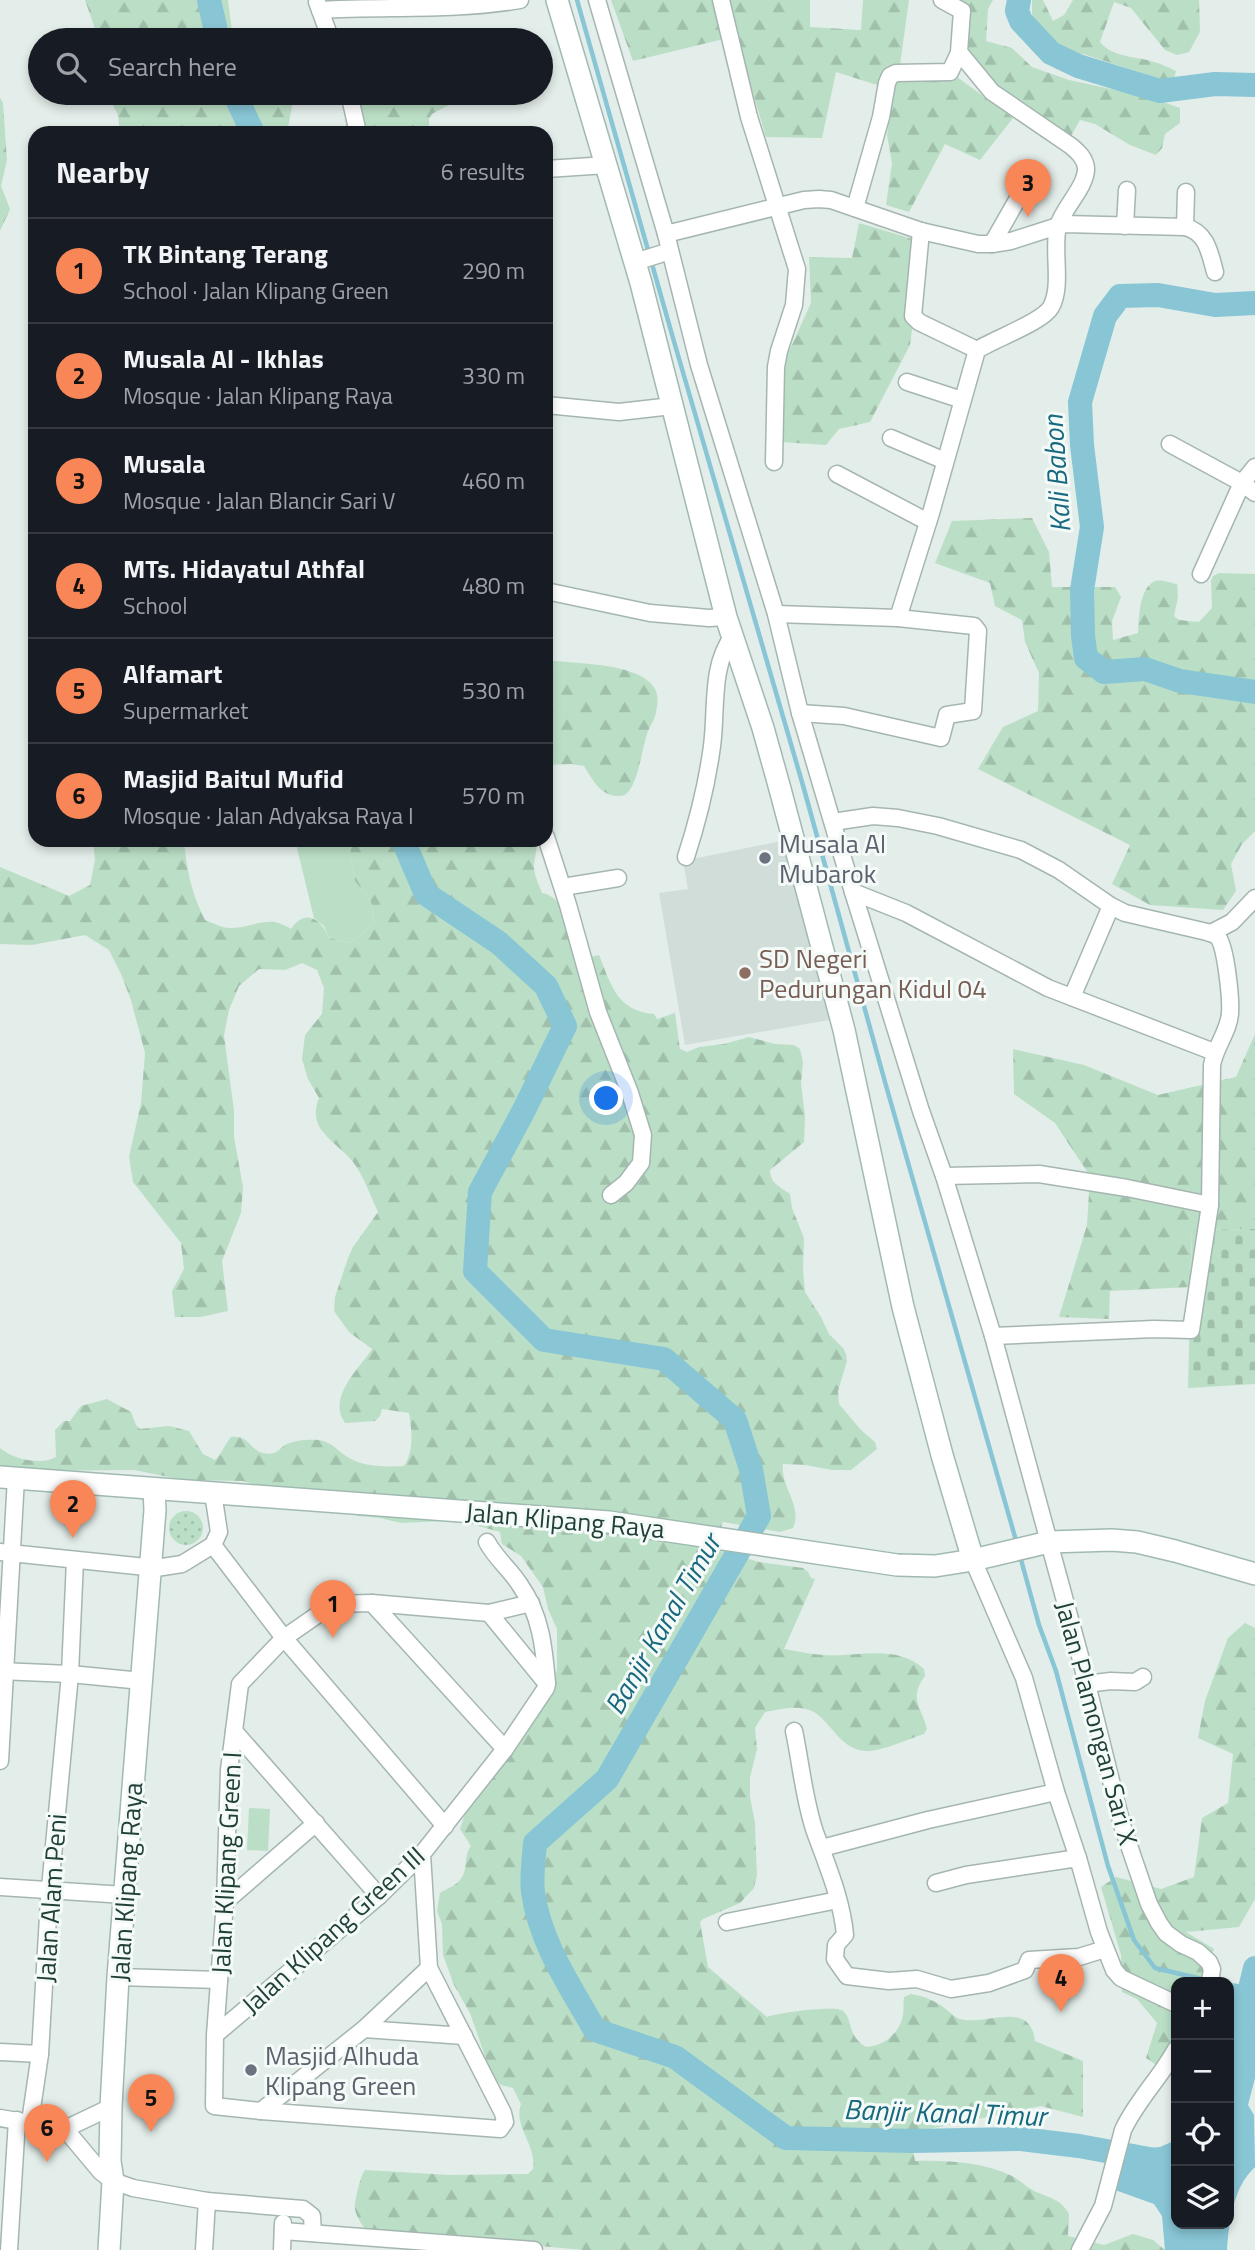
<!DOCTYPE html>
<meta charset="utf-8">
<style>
body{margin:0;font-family:"Titillium Web",sans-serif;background:#242831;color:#f1f3f6}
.controls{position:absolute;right:21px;bottom:21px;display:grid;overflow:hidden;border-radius:14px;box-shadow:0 4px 10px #0003}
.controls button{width:63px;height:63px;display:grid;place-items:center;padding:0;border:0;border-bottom:2px solid #363941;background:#171b24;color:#f1f3f6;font:35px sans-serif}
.you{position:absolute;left:607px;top:1099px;width:24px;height:24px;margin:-18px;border:5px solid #fff;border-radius:50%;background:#1a73e8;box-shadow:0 0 0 10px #1a73e833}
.badge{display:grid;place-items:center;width:46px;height:46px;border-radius:50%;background:#f88656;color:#111;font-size:23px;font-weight:700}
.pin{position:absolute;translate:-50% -58px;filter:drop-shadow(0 2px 4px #0008)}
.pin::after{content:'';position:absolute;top:37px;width:24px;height:21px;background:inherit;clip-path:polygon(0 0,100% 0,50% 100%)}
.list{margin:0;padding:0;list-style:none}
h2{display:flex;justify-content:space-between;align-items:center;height:91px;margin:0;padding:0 28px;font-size:30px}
h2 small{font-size:23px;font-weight:400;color:#9ea1a6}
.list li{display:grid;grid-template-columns:46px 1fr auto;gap:21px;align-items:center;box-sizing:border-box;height:105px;padding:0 28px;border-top:2px solid #363941}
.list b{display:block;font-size:26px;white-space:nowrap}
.list p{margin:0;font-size:23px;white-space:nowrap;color:#9ea1a6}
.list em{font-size:23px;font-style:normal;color:#9ea1a6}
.icon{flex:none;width:38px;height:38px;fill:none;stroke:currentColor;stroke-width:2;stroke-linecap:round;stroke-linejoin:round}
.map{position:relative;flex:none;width:1255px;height:2250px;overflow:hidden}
.search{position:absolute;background:#171b24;box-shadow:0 4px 10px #0003;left:28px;top:28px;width:525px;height:77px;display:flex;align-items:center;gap:18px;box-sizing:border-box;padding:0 24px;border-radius:38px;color:#9ea1a6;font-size:26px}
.panel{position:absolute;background:#171b24;box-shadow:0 4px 10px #0003;left:28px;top:126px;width:525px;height:721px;border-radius:21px}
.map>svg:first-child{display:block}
</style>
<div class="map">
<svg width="1255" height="2250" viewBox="0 0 1255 2250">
<defs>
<pattern id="forest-firs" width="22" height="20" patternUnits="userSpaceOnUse" patternTransform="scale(1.75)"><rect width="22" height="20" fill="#bbdfc6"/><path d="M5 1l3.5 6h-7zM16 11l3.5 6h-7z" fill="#a0c0ab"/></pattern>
<pattern id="cemetery-stones" width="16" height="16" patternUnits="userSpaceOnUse" patternTransform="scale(1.75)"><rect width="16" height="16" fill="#bbdfc6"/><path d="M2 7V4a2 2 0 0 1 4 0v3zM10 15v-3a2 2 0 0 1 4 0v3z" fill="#a0c0ab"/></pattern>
<pattern id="park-dots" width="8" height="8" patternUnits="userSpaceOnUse" patternTransform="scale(1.75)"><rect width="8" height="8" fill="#bbdfc6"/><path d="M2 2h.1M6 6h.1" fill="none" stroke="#a0c0ab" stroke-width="1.8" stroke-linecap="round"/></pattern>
</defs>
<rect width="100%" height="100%" fill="#e3ede9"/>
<polygon fill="#d1ddd8" points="786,840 829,1020 685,1045 659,893 688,889 683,861"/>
<g fill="#bbdfc6">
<polygon points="295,840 351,840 350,856 355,881 371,902 374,923 350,943 329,938 324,926 314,918"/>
<polygon points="249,1808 270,1809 268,1851 247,1850"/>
</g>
<g fill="url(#forest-firs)">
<polygon points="85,0 228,0 233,40 99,40"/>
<polygon points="611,0 810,0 810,27 861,30 863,0 909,0 900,65 953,74 1013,118 980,160 945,144 909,212 886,205 892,163 887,135 893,90 836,72 822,138 766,137 736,36 633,61"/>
<path d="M955,0H993L988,9L986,41L1012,48L1032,67L1069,80L1149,97L1180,108V123L1165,134L1162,148L1156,155L1130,145L1095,124L1080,120L1071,136C1031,112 988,92 968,48C962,33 959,16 955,0Z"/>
<path d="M1032,0H1043L1053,21L1064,15L1073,0H1199L1200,32L1189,52L1177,55L1165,50L1131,8L1114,2L1100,42C1113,58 1136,56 1154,62C1162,64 1169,68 1176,71L1173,83L1083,54L1064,53L1046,45L1032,22Z"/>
<polygon points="107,93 263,93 287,97 293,101 287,133 120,133 118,115"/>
<polygon points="342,93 471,93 432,114 429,119 429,133 347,133"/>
<polygon points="0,98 3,103 7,160 1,186 10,209 0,231"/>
<polygon points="859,223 916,240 916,298 910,345 870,422 839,429 826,445 780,442 785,360 811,303 809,257 852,258"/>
<path d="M1032,518L1049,552L1052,587H1115L1121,597L1112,621L1113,640L1138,633C1139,618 1139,588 1155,581C1161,579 1171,583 1177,584L1178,597L1174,616L1179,620L1199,622L1212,608L1211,581L1213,576L1219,573L1255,574V831L1242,844L1231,864L1236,891L1223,910L1150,905L1112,884L1130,845L978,769L1003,727L1038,711L1039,673L1025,642L1022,620L995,606L990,583L935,563L952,521Z"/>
<path d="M546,660C574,664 635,662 653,686C659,693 658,704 656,712C655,719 651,725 648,731C642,747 639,780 628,792C626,795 622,796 619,796C601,797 592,779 584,766L571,764L546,765Z"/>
<path d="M93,840H184C187,871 191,892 205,920C213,923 224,929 232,928C256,927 267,914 291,929C305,908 321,919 329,938L350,943L374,923L371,902L355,881L350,856L351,840H536C538,850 535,854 534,864C533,873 539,885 542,893C566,896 574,940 581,959L599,955C611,985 617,1011 654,1014L657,1019L675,1013L680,1049L687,1052L699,1047L724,1044L749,1037L775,1044L794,1045L800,1049L803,1062L801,1083L805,1117L804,1142L770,1170C770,1183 780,1187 790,1194L792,1208L804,1238L803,1269L805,1292L821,1317L829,1334L843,1348L846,1354L847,1361L838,1391L839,1404L861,1430L875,1442L877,1449L851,1470H832L805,1465L783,1464C780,1487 803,1506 793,1528L780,1532L723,1522L721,1528L725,1548L730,1553L759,1562L803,1568L808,1572L811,1578L815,1579L784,1649C797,1651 810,1654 823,1655C858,1658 894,1643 924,1669L925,1676C908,1698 922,1708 927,1729L924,1734C908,1739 881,1752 865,1751C841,1749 833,1725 814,1712C800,1704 780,1709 765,1712L755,1728L757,1749L750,1777V1797L755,1823L756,1854L757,1875L754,1888L740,1903L703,1919L700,1922L708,1967L767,2017C777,2013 836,2005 843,2011C853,2019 847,2036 866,2047C884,2046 900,2033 903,2015C904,2009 903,2003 904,1997L911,1994C924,1996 936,2001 947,2010C952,2014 954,2017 960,2019C988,2026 1030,1999 1035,2041L1083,2061V2117L1041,2106L929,2129L913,2149L915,2161C947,2160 983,2162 1012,2176C1020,2180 1026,2187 1034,2191C1049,2198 1060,2198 1069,2214L1068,2236L1104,2245L1133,2234L1153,2240L1165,2250H583L366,2230C362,2225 356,2216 355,2209C354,2202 361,2174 365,2170L450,2175L528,2174L533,2169C537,2145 513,2127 521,2104L513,2088L501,2085L492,2076L470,2013L454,1985L443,1955L442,1924L437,1911L440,1893C446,1889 455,1886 460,1880C469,1870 463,1855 471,1846L460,1829L465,1814L527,1732L544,1702L557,1670V1629L548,1609L543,1587L521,1556L502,1544L500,1532L471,1524L444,1521L401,1523L380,1518L360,1516L243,1481L184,1480L134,1470L24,1471L0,1467V1448C13,1459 40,1466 56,1457L55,1430L64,1421H70L81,1406L107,1399L131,1412L136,1425L140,1429L169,1426L189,1431L203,1454L215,1460C221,1455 225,1444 231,1437C250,1435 249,1450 263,1453C278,1456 277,1449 287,1444C295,1440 310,1439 319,1440C333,1442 339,1453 351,1459C366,1467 388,1467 404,1466C414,1452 412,1430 409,1413L382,1409L380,1416L375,1421L345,1423C327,1398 358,1370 372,1349L349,1332L334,1311L335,1297L348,1258L353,1247L378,1212C371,1197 365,1180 356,1166C341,1143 305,1132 319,1098L308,1079L302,1059L305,1035L322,1014L324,988L317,970L302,963L285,970L259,969L239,986L229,1010L224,1035L234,1111V1137L243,1187L241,1213L222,1261L228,1311L201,1317H175L172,1291L184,1269L181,1243L133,1182L129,1157L141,1103L145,1053L131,1000L121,974L109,950L85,935L32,945L0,944V867L69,896L90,885L95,860Z"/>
<polygon points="1255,1034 1255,1229 1192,1230 1190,1287 1110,1291 1109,1319 1059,1317 1087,1225 1090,1176 1055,1123 1014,1094 1013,1049 1084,1065 1158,1095 1236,1077"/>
<polygon points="1245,1623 1255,1628 1255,1899 1239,1927 1186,1932 1214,1949 1205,1973 1206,1982 1176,1982 1176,2058 1158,2066 1146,2058 1157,2023 1137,1999 1122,1992 1121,1955 1101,1887 1116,1877 1161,1889 1194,1877 1202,1818 1228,1803 1233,1754 1198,1738 1205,1701 1228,1638"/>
</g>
<polygon fill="url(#cemetery-stones)" points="1255,1229 1255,1384 1188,1388 1192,1230"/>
<circle fill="url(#park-dots)" cx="186" cy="1528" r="17"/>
<path fill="#88c5d5" d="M1221,1981L1255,1987V2078L1248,2105L1254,2115L1255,2167C1233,2187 1229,2222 1227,2250H1165L1162,2216L1154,2204L1115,2190L1128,2150L1160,2147L1176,2140V2224H1229V2031C1232,2019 1237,2005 1229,1994V1982H1221Z"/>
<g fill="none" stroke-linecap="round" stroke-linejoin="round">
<g stroke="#88c5d5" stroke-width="4.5">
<polyline points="577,0 673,338 804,789 885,1082 1017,1544"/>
<polyline points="1020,1556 1039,1625 1056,1671 1108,1866 1134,1940 1155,1968 1206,1980"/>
</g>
<g stroke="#88c5d5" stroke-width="24">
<polyline points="209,0 218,40"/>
<polyline points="1019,0 1017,11 1021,21 1051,53 1078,66 1160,91 1215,84 1255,85"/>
<polyline points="234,93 253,133"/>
<polyline points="1255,303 1215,305 1158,295 1120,296 1105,316 1080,402 1082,445 1092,527 1082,590 1083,636 1086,658 1104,672 1145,669 1180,681 1255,692"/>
<path d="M403,840L426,894L499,943L546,986L565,1026L524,1110L480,1192L475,1271L544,1340L664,1359L735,1420L751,1469L759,1516L607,1779L535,1843C534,1859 531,1877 533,1892C540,1943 570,1986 595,2030L675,2057L786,2138L912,2141L1021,2139L1079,2146L1176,2164"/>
<polyline points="1229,2074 1255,1968"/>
</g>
<defs>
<g id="street">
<polyline points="597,0 666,234 699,365 776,614 800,713 853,892 921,1111 944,1176 993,1336 1080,1656 1122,1825 1149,1904 1159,1923 1166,1933 1181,1944 1198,1952 1209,1962 1212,1969 1210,1982"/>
<polyline points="721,0 749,117 797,269 794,305 779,351 776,367 774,462"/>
<polyline points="317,2 331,40"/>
<path d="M320,10C387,6 454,11 520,0"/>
<polyline points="349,93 358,133"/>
<polyline points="546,169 607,165"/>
<polyline points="855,208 881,117 887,83 890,76 896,73 950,72 959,53"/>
<polyline points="1125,226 1127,190"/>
<polyline points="1185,227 1186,192"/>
<polyline points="921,231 913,316 919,322 977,350"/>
<path d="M666,234L804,200L819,199L831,200L921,231L978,244H992L1011,241L1064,224L1185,227C1207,232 1210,254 1215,272"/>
<polyline points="992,244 1025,186"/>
<polyline points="635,262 670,251"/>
<polyline points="907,382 962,400"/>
<polyline points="546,405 619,412 672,406"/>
<polyline points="891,438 945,461"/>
<polyline points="1170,444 1242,483 1255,493"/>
<polyline points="837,474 928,522"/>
<polyline points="1201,574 1242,483 1255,467"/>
<polyline points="546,591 650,613 709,618 726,617"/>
<polyline points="776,614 898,618 974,626 978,631 973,711 947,715 941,738 844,716 800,713"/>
<path d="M898,618L931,513L977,350C994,339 1043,322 1051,307C1063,286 1052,249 1058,226C1063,208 1087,186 1086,168C1085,158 1078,152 1071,146L992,92L959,52L962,11L942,0"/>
<path d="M833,822L873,816L898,818L938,826L1021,850L1059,870L1111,906L1125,913L1207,932C1209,933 1214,934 1217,936C1226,945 1231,999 1230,1013C1229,1031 1215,1047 1212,1065L1210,1205L1191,1330L1154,1329L993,1336"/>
<polyline points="546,837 568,905 598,1012 630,1093 643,1135 641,1163 626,1183 611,1195"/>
<path d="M686,857C698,820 707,784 712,746C717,710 710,666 733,636"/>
<polyline points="563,887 618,878"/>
<polyline points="853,892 906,913 1048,988 1214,1052"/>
<polyline points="1211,933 1232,922 1255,898"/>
<polyline points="1072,997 1111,906"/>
<polyline points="944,1176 1039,1174 1127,1188 1210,1205"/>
<polyline points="213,1493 219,1532 213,1545"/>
<path d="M487,1542C497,1560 510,1569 520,1585C541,1615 544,1648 547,1683"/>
<polyline points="0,1552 156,1568 182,1564 213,1545 284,1638 445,1826"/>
<polyline points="973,1560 1024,1678 1056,1792 1078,1858 1099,1932 1114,1970 1121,1978 1176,2004"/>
<polyline points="372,1603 505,1749"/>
<polyline points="489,1613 531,1603"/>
<polyline points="0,1671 70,1674 142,1681"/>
<polyline points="1086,1684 1111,1681 1135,1682 1143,1677"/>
<polyline points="234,1731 379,1896"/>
<path d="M794,1731C801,1764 804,1800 815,1832C827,1865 842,1900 845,1935L836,1945L835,1959L847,1976L889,1981L917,1979L951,1989L989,1983L1025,1970L1029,1960L1079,1957L1105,1949"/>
<polyline points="0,1761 16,1478"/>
<polyline points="822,1848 928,1820 1056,1792"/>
<polyline points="936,1883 966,1875 1078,1858"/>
<polyline points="0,1887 125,1895"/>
<polyline points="225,1902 316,1823"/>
<polyline points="727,1922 838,1900"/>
<polyline points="118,1977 219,1980"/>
<polyline points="364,2029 464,2036"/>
<polyline points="215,2035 379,1896 422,1854 505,1749 546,1688 547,1684 489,1613 372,1603 333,1604 284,1638 240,1684 229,1770 225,1902 215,2035 214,2106 261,2111 500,2129 505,2122 503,2113 429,1968 422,1854"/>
<polyline points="0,2052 40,2054"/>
<polyline points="261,2111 364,2029 429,1968"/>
<polyline points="0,2118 65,2129"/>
<polyline points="30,2122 40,2054 49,1899 70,1674 75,1560"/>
<polyline points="65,2129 101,2172 113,2181 133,2188 207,2201 303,2209 312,2216 313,2233"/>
<polyline points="65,2129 111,2107"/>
<polyline points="283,2231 534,2250"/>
<polyline points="9,2250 17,2120"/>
<polyline points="204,2250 207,2201"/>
<polyline points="282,2250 283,2223"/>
<path d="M1080,2250L1103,2206L1123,2130C1137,2100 1161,2077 1176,2049"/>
</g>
<g id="secondary">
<polyline points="557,0 641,283 726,617 763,728 780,789 844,1030 903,1307 942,1455 973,1560"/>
<polyline points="0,1477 609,1522 897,1565 935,1566 973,1560 1049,1542 1112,1540 1137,1542 1175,1551 1255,1574"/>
<polyline points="109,2250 113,2181 110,2161 111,2107 118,1977 155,1510 154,1489"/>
</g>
</defs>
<use href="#street" stroke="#a5b6b1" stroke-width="19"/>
<use href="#secondary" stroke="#a0bab2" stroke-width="24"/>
<use href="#street" stroke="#fff" stroke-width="16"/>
<use href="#secondary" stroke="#fff" stroke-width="21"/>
</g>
<g fill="#6b7280" stroke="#f4faf7" stroke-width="2.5">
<circle cx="765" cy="858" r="7"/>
<circle cx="251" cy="2070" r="7"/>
</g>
<circle fill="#8d6e63" stroke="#f4faf7" stroke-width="2.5" cx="745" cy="973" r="7"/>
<g text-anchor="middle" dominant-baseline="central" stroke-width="6" stroke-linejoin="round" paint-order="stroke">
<g font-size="26" fill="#5b616d" stroke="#f4faf7" text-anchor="start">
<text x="779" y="843">Musala Al<tspan x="779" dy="30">Mubarok</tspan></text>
<text x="265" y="2055">Masjid Alhuda<tspan x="265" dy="30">Klipang Green</tspan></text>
</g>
<g font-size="26" fill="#785e54" stroke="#f4faf7" text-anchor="start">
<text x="759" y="958">SD Negeri<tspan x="759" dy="30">Pedurungan Kidul 04</tspan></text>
</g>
<g font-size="26" fill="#214039" stroke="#f4faf7">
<text transform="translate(565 1520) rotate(5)">Jalan Klipang Raya</text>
<text transform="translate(1097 1723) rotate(75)">Jalan Plamongan Sari X</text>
<text transform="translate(226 1863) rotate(-87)">Jalan Klipang Green I</text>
<text transform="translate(126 1882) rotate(-86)">Jalan Klipang Raya</text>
<text transform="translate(51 1898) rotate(-86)">Jalan Alam Peni</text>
<text transform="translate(333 1930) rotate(-42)">Jalan Klipang Green III</text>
</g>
<g font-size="28" font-style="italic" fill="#18687f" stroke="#f4faf7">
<text transform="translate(1056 474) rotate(-94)">Kali Babon</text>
<text transform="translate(662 1624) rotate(-60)">Banjir Kanal Timur</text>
<text transform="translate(945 2112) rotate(2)">Banjir Kanal Timur</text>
</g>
</g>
</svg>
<div class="controls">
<button>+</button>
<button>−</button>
<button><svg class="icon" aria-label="locate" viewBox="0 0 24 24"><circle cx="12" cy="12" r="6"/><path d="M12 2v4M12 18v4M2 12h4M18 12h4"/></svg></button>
<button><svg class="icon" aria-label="layers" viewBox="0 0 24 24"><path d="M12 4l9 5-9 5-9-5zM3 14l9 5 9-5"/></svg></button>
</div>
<div class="you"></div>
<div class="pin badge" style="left:333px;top:1638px">1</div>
<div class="pin badge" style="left:73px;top:1538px">2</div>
<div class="pin badge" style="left:1028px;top:217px">3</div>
<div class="pin badge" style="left:1061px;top:2012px">4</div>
<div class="pin badge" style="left:151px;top:2132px">5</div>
<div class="pin badge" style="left:47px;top:2162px">6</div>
<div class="search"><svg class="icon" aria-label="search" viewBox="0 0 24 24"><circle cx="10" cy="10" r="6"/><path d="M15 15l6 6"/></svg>Search here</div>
<section class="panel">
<h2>Nearby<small>6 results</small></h2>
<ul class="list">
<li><span class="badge">1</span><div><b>TK Bintang Terang</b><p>School · Jalan Klipang Green</p></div><em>290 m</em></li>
<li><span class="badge">2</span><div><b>Musala Al - Ikhlas</b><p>Mosque · Jalan Klipang Raya</p></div><em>330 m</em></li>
<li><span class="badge">3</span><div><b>Musala</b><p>Mosque · Jalan Blancir Sari V</p></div><em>460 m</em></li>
<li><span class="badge">4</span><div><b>MTs. Hidayatul Athfal</b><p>School</p></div><em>480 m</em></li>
<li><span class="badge">5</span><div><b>Alfamart</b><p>Supermarket</p></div><em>530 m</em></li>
<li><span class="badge">6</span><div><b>Masjid Baitul Mufid</b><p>Mosque · Jalan Adyaksa Raya I</p></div><em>570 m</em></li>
</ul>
</section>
</div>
